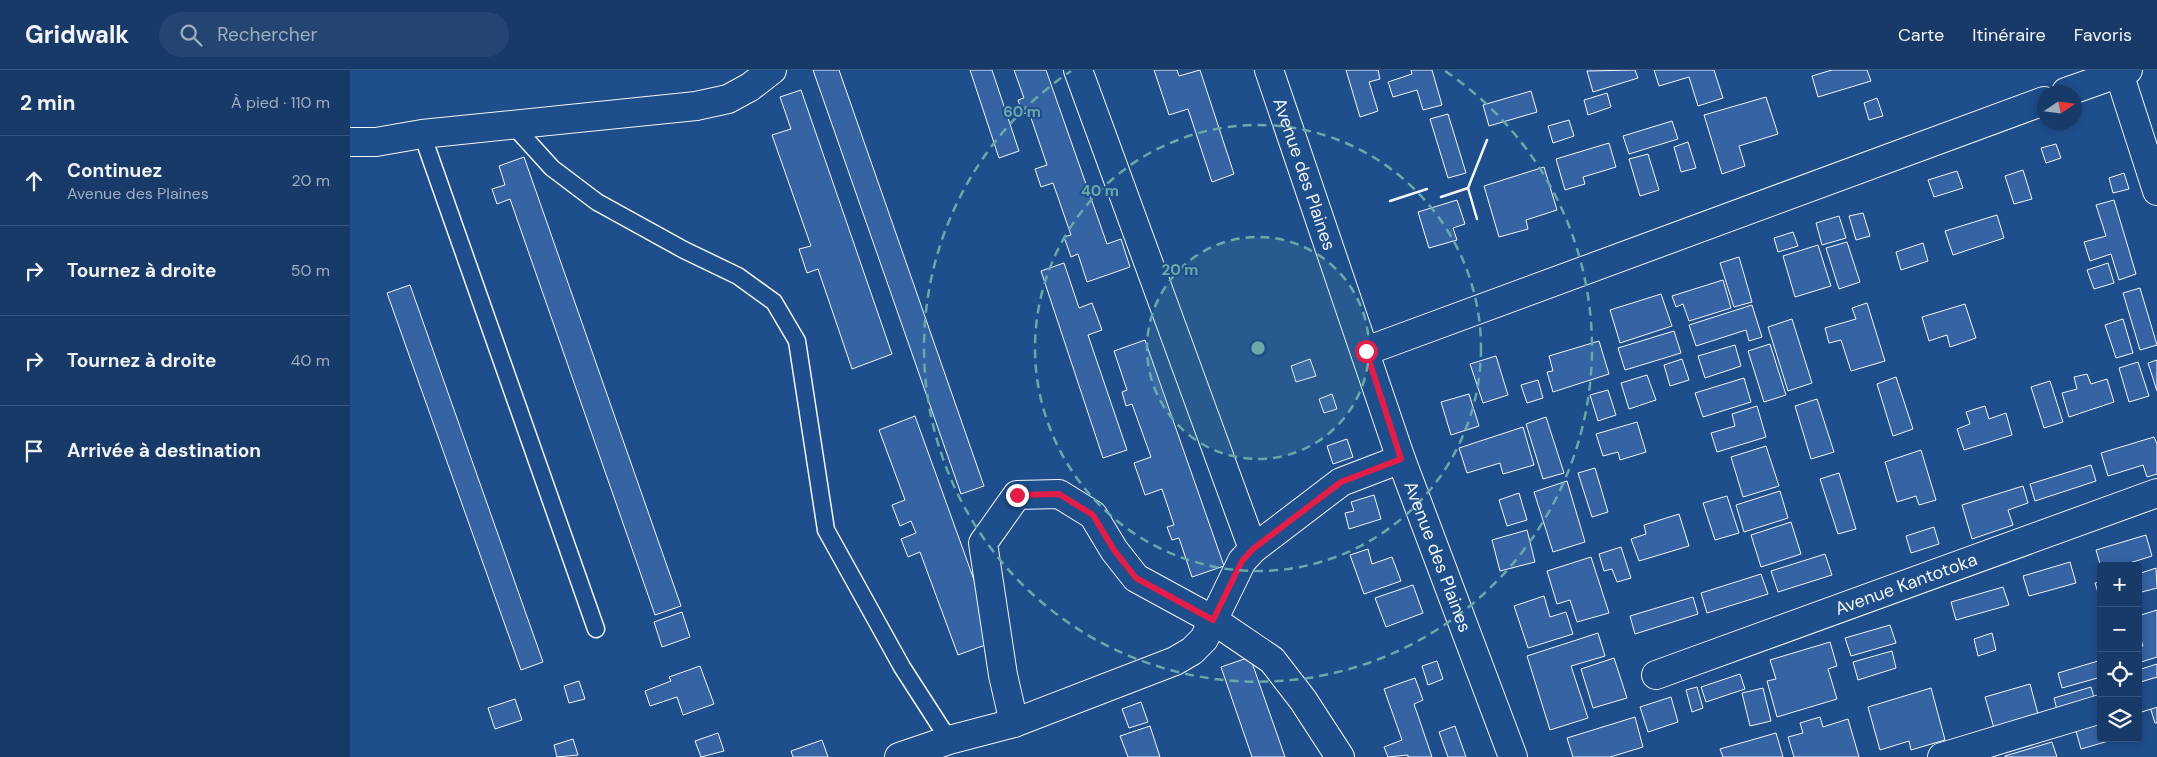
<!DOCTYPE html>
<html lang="fr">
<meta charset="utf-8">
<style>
body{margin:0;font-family:"DM Sans",sans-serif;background:#244571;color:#f1f3f6}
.controls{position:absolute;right:15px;bottom:15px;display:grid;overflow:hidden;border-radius:5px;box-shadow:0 2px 8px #0003}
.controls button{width:45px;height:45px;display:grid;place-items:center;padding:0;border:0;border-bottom:1px solid #36547d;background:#173a69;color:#f1f3f6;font:25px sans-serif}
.compass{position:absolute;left:1687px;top:15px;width:45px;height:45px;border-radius:50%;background:#173a69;box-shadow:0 2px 8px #0003;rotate:77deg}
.stop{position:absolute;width:15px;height:15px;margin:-11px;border:4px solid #e11d48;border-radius:50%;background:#fff}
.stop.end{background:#e11d48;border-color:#fff;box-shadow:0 1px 5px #0008}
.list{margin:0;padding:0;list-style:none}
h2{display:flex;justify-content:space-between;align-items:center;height:65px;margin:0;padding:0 20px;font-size:21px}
h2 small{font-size:16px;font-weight:400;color:#9eadc0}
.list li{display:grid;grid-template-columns:32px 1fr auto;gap:15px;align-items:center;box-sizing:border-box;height:90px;padding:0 20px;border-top:1px solid #36547d}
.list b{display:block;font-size:19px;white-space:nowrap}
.list p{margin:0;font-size:16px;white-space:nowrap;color:#9eadc0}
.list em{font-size:16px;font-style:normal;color:#9eadc0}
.icon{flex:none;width:28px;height:28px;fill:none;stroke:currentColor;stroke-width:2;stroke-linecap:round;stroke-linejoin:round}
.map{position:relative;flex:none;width:1807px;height:687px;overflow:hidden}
header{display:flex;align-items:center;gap:30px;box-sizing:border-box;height:70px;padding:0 25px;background:#173a69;border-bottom:1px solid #36547d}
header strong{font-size:24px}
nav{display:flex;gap:28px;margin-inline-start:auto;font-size:18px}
.search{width:350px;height:45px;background:#244571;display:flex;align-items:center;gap:12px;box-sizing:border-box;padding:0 18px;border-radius:28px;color:#9eadc0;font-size:19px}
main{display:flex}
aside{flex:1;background:#173a69}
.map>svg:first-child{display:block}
</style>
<header>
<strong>Gridwalk</strong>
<div class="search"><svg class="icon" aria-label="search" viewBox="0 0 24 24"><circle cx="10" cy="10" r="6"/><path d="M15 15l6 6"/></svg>Rechercher</div>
<nav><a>Carte</a><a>Itinéraire</a><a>Favoris</a></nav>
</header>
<main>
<aside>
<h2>2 min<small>À pied · 110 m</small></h2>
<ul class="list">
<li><svg class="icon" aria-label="ahead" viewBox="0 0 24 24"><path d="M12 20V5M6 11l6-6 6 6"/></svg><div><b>Continuez</b><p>Avenue des Plaines</p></div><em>20 m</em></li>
<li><svg class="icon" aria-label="right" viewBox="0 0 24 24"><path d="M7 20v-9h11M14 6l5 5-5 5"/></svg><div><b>Tournez à droite</b></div><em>50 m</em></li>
<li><svg class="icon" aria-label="right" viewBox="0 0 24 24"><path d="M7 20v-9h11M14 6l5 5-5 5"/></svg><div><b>Tournez à droite</b></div><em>40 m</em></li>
<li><svg class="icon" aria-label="arrive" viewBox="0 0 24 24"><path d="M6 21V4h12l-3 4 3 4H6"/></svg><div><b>Arrivée à destination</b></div></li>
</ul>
</aside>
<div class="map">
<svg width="1807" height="687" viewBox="0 0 1807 687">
<rect width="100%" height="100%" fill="#1f4e8c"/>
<g fill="#3563a3" stroke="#f2f6ff">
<polygon points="463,0 489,0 634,416 611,424"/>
<polygon points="620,0 642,0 669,81 649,88"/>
<polygon points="664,0 696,0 757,174 771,169 780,197 737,212 728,184 721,187 714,167 721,165 703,113 691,117 685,99 697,95 679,42 673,44 668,30 674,28"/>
<polygon points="804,0 827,0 829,6 850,0 884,104 862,112 838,39 819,45"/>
<polygon points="996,0 1028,0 1030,9 1019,12 1028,41 1010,47"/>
<polygon points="1061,0 1082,0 1092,35 1073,40 1067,20 1043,27 1038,12 1062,4"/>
<polygon points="1285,0 1288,8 1243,22 1237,1"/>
<polygon points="1304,0 1364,0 1373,28 1348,36 1339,7 1309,16"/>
<polygon points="1482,0 1517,0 1521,11 1468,27 1462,6"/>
<polygon points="451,20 542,284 502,299 468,199 457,203 449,179 461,176 422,65 441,59 430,27"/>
<polygon points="1181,21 1187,42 1139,56 1133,35"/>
<polygon points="1257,23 1261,37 1238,45 1234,30"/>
<polygon points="1416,27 1428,64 1389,76 1395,96 1372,104 1354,45"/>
<polygon points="1527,28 1533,46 1519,50 1514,33"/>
<polygon points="1098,44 1116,103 1098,108 1080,49"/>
<polygon points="1219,50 1224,66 1203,73 1198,56"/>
<polygon points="1322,51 1328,69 1279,84 1273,66"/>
<polygon points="1338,72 1346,98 1331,102 1324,77"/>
<polygon points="1259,73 1266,97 1233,107 1235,114 1215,120 1206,89"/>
<polygon points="1706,74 1711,88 1696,93 1691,78"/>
<polygon points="1298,84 1309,120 1290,126 1279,89"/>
<polygon points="174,87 331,536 305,545 160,129 147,134 142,119 155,115 149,96"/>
<polygon points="1194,97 1207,140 1176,150 1178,159 1149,167 1134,116"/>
<polygon points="1673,100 1682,129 1664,134 1655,106"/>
<polygon points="1607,101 1613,118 1584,127 1578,110"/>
<polygon points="1774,103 1779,119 1763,123 1759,108"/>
<polygon points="1107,130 1115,154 1103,158 1107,170 1079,178 1068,142"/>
<polygon points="1764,130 1786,204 1769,210 1761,184 1740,191 1734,172 1756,166 1746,135"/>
<polygon points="1513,143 1520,166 1506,170 1499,146"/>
<polygon points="1647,145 1654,168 1603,185 1595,161"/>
<polygon points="1489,146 1496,168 1472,175 1466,153"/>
<polygon points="1443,162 1448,176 1428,182 1424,168"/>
<polygon points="1497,172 1510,212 1489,219 1476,178"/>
<polygon points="1573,173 1578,191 1551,200 1546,182"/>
<polygon points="1468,175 1481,216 1445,227 1433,186"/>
<polygon points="1389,187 1402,232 1384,237 1370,193"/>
<polygon points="714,193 729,238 742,233 752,260 738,265 777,380 753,388 691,201"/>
<polygon points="1758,193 1764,213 1744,219 1737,200"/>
<polygon points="1373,210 1381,238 1339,251 1333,234 1326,237 1322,226"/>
<polygon points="60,215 193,592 171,600 37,223"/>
<polygon points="1790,218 1807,275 1790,280 1773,223"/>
<polygon points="1311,224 1322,256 1270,273 1260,240"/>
<polygon points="1517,233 1535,291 1501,301 1491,270 1479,273 1475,258 1506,249 1502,238"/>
<polygon points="1615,234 1626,268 1600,277 1597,265 1579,271 1572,247"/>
<polygon points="1402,235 1412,267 1399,271 1396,260 1346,276 1339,255"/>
<polygon points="1442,249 1462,313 1438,321 1418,257"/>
<polygon points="1773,249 1783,283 1766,288 1755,255"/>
<polygon points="1324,261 1331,283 1275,300 1268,278"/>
<polygon points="795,270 874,496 842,507 829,468 822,470 817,457 824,455 812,419 795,425 784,393 801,387 782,334 776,336 772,322 777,320 764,281"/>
<polygon points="1249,271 1259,304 1203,322 1197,302 1203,301 1199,286"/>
<polygon points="1420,274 1436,325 1414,332 1398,281"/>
<polygon points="1385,275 1391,296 1355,308 1348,286"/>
<polygon points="1146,286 1158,325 1133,333 1120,294"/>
<polygon points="960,289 966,306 946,312 941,296"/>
<polygon points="1332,289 1339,310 1320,316 1314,295"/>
<polygon points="1807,290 1807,321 1798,293"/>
<polygon points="1788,292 1799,326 1779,332 1769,298"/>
<polygon points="1737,304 1741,314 1757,309 1764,332 1719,347 1712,323 1727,319 1724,307"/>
<polygon points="1297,305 1306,330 1279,339 1271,313"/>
<polygon points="1546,307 1563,359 1543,366 1527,314"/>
<polygon points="1394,308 1401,332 1353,347 1345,323"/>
<polygon points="1188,310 1193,328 1177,333 1171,315"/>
<polygon points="1700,311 1713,352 1694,358 1681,317"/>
<polygon points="1258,320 1266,345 1248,351 1240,325"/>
<polygon points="982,324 987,339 974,343 969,329"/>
<polygon points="1119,324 1129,356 1101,365 1091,332"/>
<polygon points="1467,329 1484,382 1461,389 1445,336"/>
<polygon points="1407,336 1416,367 1367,382 1361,363 1385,356 1382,344"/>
<polygon points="1635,336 1639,349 1656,343 1662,365 1614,380 1607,359 1620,354 1616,342"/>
<polygon points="565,346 646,571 608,585 570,482 558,487 551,469 566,463 561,451 550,456 542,435 555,430 529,360"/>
<polygon points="1196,347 1214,403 1193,409 1176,354"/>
<polygon points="1287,352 1296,382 1270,390 1268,382 1253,386 1246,364"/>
<polygon points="1173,357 1184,395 1153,404 1150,393 1117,403 1109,378"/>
<polygon points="1804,367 1807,374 1807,404 1797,407 1793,395 1758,406 1751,383"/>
<polygon points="997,369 1003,387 983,394 977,376"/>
<polygon points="1416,376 1429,416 1393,427 1381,387"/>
<polygon points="1571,380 1586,430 1569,435 1566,426 1547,432 1535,392"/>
<polygon points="1741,395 1746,411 1685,431 1680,414"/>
<polygon points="1245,398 1258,442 1242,447 1228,403"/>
<polygon points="1489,403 1506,459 1488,464 1470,409"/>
<polygon points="1217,411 1235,472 1203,482 1184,422"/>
<polygon points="1673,416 1678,433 1658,440 1663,455 1622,469 1612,435"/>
<polygon points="1430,421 1438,448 1394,462 1386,435"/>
<polygon points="1169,423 1177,450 1157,456 1149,430"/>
<polygon points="1024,425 1031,449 999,459 995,443 1004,441 1001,432"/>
<polygon points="1377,426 1389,463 1365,470 1353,433"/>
<polygon points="1329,444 1339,476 1289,491 1281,469 1296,464 1294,455"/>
<polygon points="1441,452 1451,484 1411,497 1401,465"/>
<polygon points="1584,457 1589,474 1561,483 1556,466"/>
<polygon points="1177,460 1185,492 1150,501 1142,470"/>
<polygon points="1796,465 1802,486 1770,496 1751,497 1746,480"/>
<polygon points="1271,477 1281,508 1267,512 1262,499 1254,501 1249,484"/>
<polygon points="1018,479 1022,494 1042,487 1051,511 1014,524 1000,485"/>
<polygon points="1475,484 1482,505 1428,522 1421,501"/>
<polygon points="1241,487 1259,543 1227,552 1220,530 1207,534 1197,501"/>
<polygon points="1720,492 1726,513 1679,526 1673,506"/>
<polygon points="1806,498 1807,518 1788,523 1788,504"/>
<polygon points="1411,504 1418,524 1357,543 1351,523"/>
<polygon points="1751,512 1751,528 1750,529 1745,513"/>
<polygon points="1063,515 1073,543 1036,557 1025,528"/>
<polygon points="1653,517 1659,535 1606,550 1601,532"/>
<polygon points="1194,526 1200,547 1216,542 1223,564 1178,578 1164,536"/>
<polygon points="1343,527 1348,544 1285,564 1280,546"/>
<polygon points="1807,540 1807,587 1788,593 1788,577 1793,576 1788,561 1788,546"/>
<polygon points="332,542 340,567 312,577 304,552"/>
<polygon points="1540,555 1546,573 1501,586 1495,568"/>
<polygon points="1248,563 1255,586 1221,596 1238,648 1200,660 1177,586"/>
<polygon points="1642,563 1646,580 1628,586 1624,569"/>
<polygon points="1480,572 1487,596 1478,599 1487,629 1427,647 1417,611 1426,609 1420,590"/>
<polygon points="1542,581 1546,598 1508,610 1503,592"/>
<polygon points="900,587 935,687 902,687 871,597"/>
<polygon points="1264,588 1277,628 1243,638 1231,599"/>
<polygon points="1087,591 1093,609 1078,615 1072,596"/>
<polygon points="1748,591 1751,607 1712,618 1708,603"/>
<polygon points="1807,594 1807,614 1788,620 1788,600"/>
<polygon points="350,596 364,634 333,645 327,627 300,636 295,621 321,611 319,607"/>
<polygon points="1390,604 1395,619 1356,632 1351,617"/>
<polygon points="1065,608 1073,630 1064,634 1082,687 1058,687 1058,685 1038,687 1034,677 1052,670 1034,619"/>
<polygon points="229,611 235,629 219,633 214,616"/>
<polygon points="1680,614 1688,644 1644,658 1635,627"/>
<polygon points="1347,617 1353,638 1342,642 1336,620"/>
<polygon points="1741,617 1746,634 1708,644 1704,628"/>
<polygon points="1413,618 1421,651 1400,656 1392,623"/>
<polygon points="1581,618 1595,670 1561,680 1559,671 1530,680 1518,637"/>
<polygon points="1321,627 1328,652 1298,662 1290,637"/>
<polygon points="165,629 172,650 145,659 138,638"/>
<polygon points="791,632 798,652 779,658 772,639"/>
<polygon points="1807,635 1807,653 1805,653 1800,637"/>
<polygon points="1285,647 1293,677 1260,687 1223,687 1217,668"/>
<polygon points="1470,647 1473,657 1498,649 1509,687 1444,687 1438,667 1453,663 1450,653"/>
<polygon points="1751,653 1751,668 1769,668 1731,679 1726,661"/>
<polygon points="800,656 810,687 778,687 770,666"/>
<polygon points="1105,656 1116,687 1098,687 1089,662"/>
<polygon points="368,663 374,681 351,687 345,671"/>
<polygon points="1426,663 1433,687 1373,687 1370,679"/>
<polygon points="223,669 228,685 207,687 204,675"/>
<polygon points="472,670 478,687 443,687 441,681"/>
<polygon points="1702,672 1707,687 1655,687 1655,686"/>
</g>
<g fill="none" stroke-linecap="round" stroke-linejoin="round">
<defs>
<g id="service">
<polyline points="162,54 202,98 247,132 334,180 388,206 424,232 447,271 476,460 552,597 599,670"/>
<polyline points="72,64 246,559"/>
</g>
<g id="minor">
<polyline points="728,0 903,479"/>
<polyline points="1768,0 1807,121"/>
<polyline points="1716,22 1778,0"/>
<polyline points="0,72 26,72 72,64 346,36 378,29 400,17 422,0"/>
<polyline points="1016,281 1694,31"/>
<path id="s1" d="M1306,605L1807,423"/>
<polyline points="1788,628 1807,622"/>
<polyline points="664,653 653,605 633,473 667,425 709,424 743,445 764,480 786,508 863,550 922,590 953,630 990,687"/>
<polyline points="549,687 599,670 664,653 825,591 842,581 854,569 892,491 903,479 991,412 1051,389"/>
<polyline points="1592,687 1751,639"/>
</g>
<g id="tertiary">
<path id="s2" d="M919,0L1051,389L1163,687"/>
</g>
</defs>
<use href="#service" stroke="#f2f6ff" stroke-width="19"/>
<use href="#minor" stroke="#f2f6ff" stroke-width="30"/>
<use href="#tertiary" stroke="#f2f6ff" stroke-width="30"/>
<use href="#service" stroke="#1f4e8c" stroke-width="16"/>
<use href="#minor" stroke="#1f4e8c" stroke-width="28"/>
<use href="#tertiary" stroke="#1f4e8c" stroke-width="28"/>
<g stroke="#f2f6ff" stroke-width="2.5">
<polyline points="1091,127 1118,118"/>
<polyline points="1040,131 1077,119"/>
<polyline points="1127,149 1118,118 1137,70"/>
</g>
</g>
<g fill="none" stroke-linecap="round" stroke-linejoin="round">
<polyline stroke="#e11d48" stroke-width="6" points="667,425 709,424 743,445 764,480 786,508 863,550 892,491 903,479 991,412 1051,389 1016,281"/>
</g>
<circle cx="908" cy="278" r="111" fill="#6aa9a8" fill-opacity=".12"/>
<g fill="none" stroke="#6aa9a8" stroke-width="2.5" stroke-dasharray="9 6">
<circle cx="908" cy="278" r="111"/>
<circle cx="908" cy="278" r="223"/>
<path d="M1095 1A334 334 0 1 1 721 1"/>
</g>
<g text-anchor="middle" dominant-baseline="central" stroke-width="4" stroke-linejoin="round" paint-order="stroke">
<g font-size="18" fill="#f2f6ff" stroke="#1f4e8c">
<text stroke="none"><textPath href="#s2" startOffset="110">Avenue des Plaines</textPath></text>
<text stroke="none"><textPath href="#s2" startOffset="515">Avenue des Plaines</textPath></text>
<text stroke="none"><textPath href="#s1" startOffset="266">Avenue Kantotoka</textPath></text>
</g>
</g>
<circle cx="908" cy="278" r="8" fill="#6aa9a8" stroke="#1f4e8c" stroke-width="2.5"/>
<g font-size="15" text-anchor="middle" font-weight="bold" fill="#6aa9a8" stroke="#1f4e8c" stroke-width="4" stroke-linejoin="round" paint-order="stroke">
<text x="672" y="47">60 m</text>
<text x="750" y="126">40 m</text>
<text x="830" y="205">20 m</text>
</g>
</svg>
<div class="controls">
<button>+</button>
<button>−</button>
<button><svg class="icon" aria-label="locate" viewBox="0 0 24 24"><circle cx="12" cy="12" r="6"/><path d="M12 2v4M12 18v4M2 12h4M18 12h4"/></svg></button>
<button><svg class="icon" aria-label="layers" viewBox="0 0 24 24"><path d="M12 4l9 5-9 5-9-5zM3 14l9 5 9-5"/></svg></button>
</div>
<svg class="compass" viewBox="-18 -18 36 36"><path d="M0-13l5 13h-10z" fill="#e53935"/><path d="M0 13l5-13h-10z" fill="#9eadc0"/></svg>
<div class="stop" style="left:1016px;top:281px"></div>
<div class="stop end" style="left:667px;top:425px"></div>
</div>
</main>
